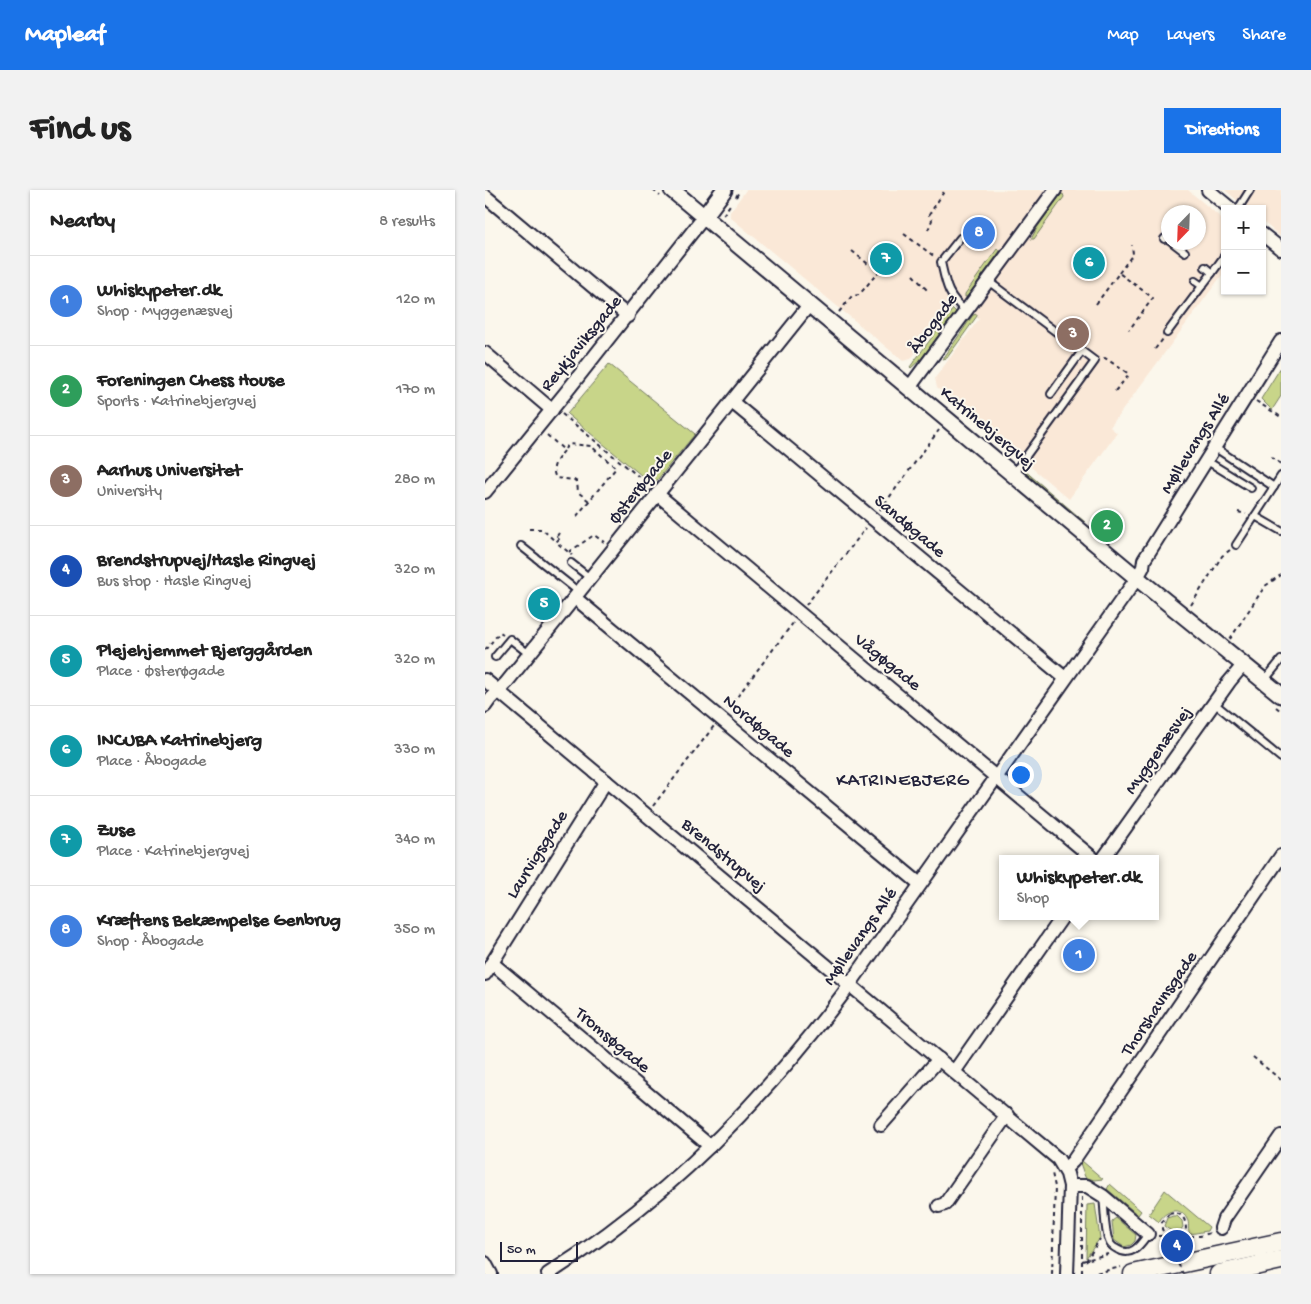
<!DOCTYPE html>
<meta charset="utf-8">
<style>
body{margin:0;font-family:"Gochi Hand",sans-serif;background:#f2f2f2;color:#222}
.controls{position:absolute;right:15px;top:15px;display:grid;overflow:hidden;border-radius:0px;box-shadow:0 1px 4px #0004}
.controls button{width:45px;height:45px;display:grid;place-items:center;padding:0;border:0;border-bottom:1px solid #e0e0e0;background:#fff;color:#222;font:25px sans-serif}
.compass{position:absolute;left:676px;top:15px;width:45px;height:45px;border-radius:50%;background:#fff;box-shadow:0 1px 4px #0004;rotate:203deg}
.scale{position:absolute;left:15px;bottom:12px;width:78px;box-sizing:border-box;padding-left:5px;border:2px solid #22223b;border-top:0;font-size:14px;line-height:18px;white-space:nowrap;color:#22223b;-webkit-text-stroke:4px #fbf7ec;paint-order:stroke}
.you{position:absolute;left:535px;top:584px;width:18px;height:18px;margin:-12px;border:4px solid #fff;border-radius:50%;background:#1a73e8;box-shadow:0 0 0 8px #1a73e833}
.badge{display:grid;place-items:center;width:32px;height:32px;border-radius:50%;background:#1a73e8;color:#fff;font-size:16px;font-weight:700}
.pin{position:absolute;translate:-50% -50%;border:2px solid #fff;box-shadow:0 1px 5px #0006}
.popup{position:absolute;left:514px;top:665px;width:160px;height:65px;box-sizing:border-box;display:grid;place-content:center;border-radius:0px;background:#fff;filter:drop-shadow(0 1px 4px #0005);font-size:16px;white-space:nowrap;color:#767676}
.popup b{font-size:19px;color:#222}
.popup::after{content:'';position:absolute;left:50%;top:100%;margin-left:-10px;border:10px solid transparent;border-top-color:#fff}
.list{margin:0;padding:0;list-style:none}
h2{display:flex;justify-content:space-between;align-items:center;height:65px;margin:0;padding:0 20px;font-size:21px}
h2 small{font-size:16px;font-weight:400;color:#767676}
.list li{display:grid;grid-template-columns:32px 1fr auto;gap:15px;align-items:center;box-sizing:border-box;height:90px;padding:0 20px;border-top:1px solid #e0e0e0}
.list b{display:block;font-size:19px;white-space:nowrap}
.list p{margin:0;font-size:16px;white-space:nowrap;color:#767676}
.list em{font-size:16px;font-style:normal;color:#767676}
.map{position:relative;flex:none;width:796px;height:1084px;overflow:hidden;border-radius:0px}
header{display:flex;align-items:center;gap:30px;box-sizing:border-box;height:70px;padding:0 25px;background:#1a73e8;color:#fff}
header strong{font-size:24px}
nav{display:flex;gap:28px;margin-inline-start:auto;font-size:18px}
.intro{display:flex;align-items:center;justify-content:space-between;box-sizing:border-box;height:120px;padding:0 30px}
h1{margin:0;font-size:35px}
.button{padding:12px 22px;border-radius:0px;background:#1a73e8;color:#fff;font-size:18px;font-weight:700}
main{display:flex;gap:30px;padding:0 30px}
aside{flex:1;background:#fff;border-radius:0px;box-shadow:0 1px 4px #0004}
.map>svg:first-child{display:block}
</style>
<header>
<strong>Mapleaf</strong>
<nav><a>Map</a><a>Layers</a><a>Share</a></nav>
</header>
<div class="intro"><h1>Find us</h1><a class="button">Directions</a></div>
<main>
<aside>
<h2>Nearby<small>8 results</small></h2>
<ul class="list">
<li><span class="badge" style="background:#3f7fe0">1</span><div><b>Whiskypeter.dk</b><p>Shop · Myggenæsvej</p></div><em>120 m</em></li>
<li><span class="badge" style="background:#2e9e5b">2</span><div><b>Foreningen Chess House</b><p>Sports · Katrinebjergvej</p></div><em>170 m</em></li>
<li><span class="badge" style="background:#8d6e63">3</span><div><b>Aarhus Universitet</b><p>University</p></div><em>280 m</em></li>
<li><span class="badge" style="background:#1a4fb4">4</span><div><b>Brendstrupvej/Hasle Ringvej</b><p>Bus stop · Hasle Ringvej</p></div><em>320 m</em></li>
<li><span class="badge" style="background:#0f9aa8">5</span><div><b>Plejehjemmet Bjerggården</b><p>Place · Østerøgade</p></div><em>320 m</em></li>
<li><span class="badge" style="background:#0f9aa8">6</span><div><b>INCUBA Katrinebjerg</b><p>Place · Åbogade</p></div><em>330 m</em></li>
<li><span class="badge" style="background:#0f9aa8">7</span><div><b>Zuse</b><p>Place · Katrinebjergvej</p></div><em>340 m</em></li>
<li><span class="badge" style="background:#3f7fe0">8</span><div><b>Kræftens Bekæmpelse Genbrug</b><p>Shop · Åbogade</p></div><em>350 m</em></li>
</ul>
</aside>
<div class="map">
<svg width="796" height="1084" viewBox="0 0 796 1084">
<rect width="100%" height="100%" fill="#fbf7ec"/>
<filter id="ink" filterUnits="userSpaceOnUse"><feTurbulence type="fractalNoise" baseFrequency=".02" numOctaves="2"/><feDisplacementMap in="SourceGraphic" scale="10" xChannelSelector="R" yChannelSelector="G"/><feConvolveMatrix kernelMatrix="1 2 1 2 8 2 1 2 1" color-interpolation-filters="sRGB"/></filter>
<g filter="url(#ink)">
<g fill="#fae8d7" fill-rule="evenodd">
<path d="M261,0H703L740,31V81L625,237L632,243L584,309L452,198L450,188L494,129L469,111L426,169L418,171L245,27V22ZM684,22H714V52H684Z"/>
<polygon points="740,0 796,0 796,47 777,31 777,19 762,19"/>
</g>
<g fill="#c8d589" stroke="#757c62">
<polygon points="578,4 579,7 549,49 546,49 552,38 575,5"/>
<polygon points="512,59 515,61 482,107 480,107 480,104"/>
<polygon points="468,119 471,122 436,169 426,178 425,177"/>
<polygon points="492,124 492,126 462,168 458,169 488,125"/>
<polygon points="124,174 210,244 168,295 82,224"/>
<polygon points="796,177 796,206 787,220 776,209"/>
<polygon points="537,280 539,280 600,332 597,331"/>
<polygon points="597,971 618,989 609,990 600,987 595,973"/>
<polygon points="625,994 656,1021 653,1025 622,999"/>
<path d="M680,1000L724,1037L722,1041L705,1044C702,1038 705,1034 702,1029C695,1015 679,1021 674,1032L664,1024Z"/>
<polygon points="610,1014 615,1048 601,1068 602,1015"/>
<polygon points="688,1026 692,1026 697,1031 698,1037 692,1045 679,1036 682,1028"/>
<polygon points="631,1028 651,1045 650,1051 646,1055 639,1057 629,1050 627,1031"/>
</g>
<g fill="none" stroke-linecap="round" stroke-linejoin="round">
<defs>
<g id="service">
<polyline points="753,19 765,0"/>
<path d="M475,48L456,72C461,94 462,106 481,121"/>
<polyline points="679,49 681,47 684,50"/>
<polyline points="687,52 700,62"/>
<polyline points="720,77 727,83 740,65"/>
<polyline points="503,91 610,171 528,284"/>
<polyline points="710,91 717,96 727,83"/>
<polyline points="682,143 717,96"/>
<polyline points="566,204 597,161"/>
<polyline points="735,261 789,297"/>
<polyline points="727,274 766,298"/>
<polyline points="770,326 796,341"/>
<polyline points="751,355 796,286"/>
<polyline points="36,356 94,402"/>
<polyline points="86,373 105,388"/>
<polyline points="10,467 25,449 44,464"/>
<polyline points="779,491 796,470"/>
<polyline points="729,513 796,568"/>
<path d="M618,1008C620,1020 619,1040 624,1051C625,1054 628,1057 632,1059C647,1068 655,1055 663,1044"/>
</g>
<g id="minor">
<polyline points="723,0 746,19"/>
<polyline points="0,6 143,126"/>
<polyline points="777,44 796,59"/>
<polyline points="0,163 67,220"/>
<polyline points="424,198 570,0"/>
<polyline points="247,212 580,488"/>
<polyline points="0,302 82,201 219,27"/>
<polyline points="172,304 609,669"/>
<polyline points="90,408 435,694"/>
<polyline points="0,490 573,969 582,984 585,996 582,1084"/>
<polyline points="0,516 5,509 21,493 324,115"/>
<polyline points="618,669 744,492 759,474"/>
<polyline points="7,773 225,956"/>
<polyline points="0,784 121,591"/>
<polyline points="469,882 578,726"/>
<polyline points="396,935 454,869"/>
<polyline points="580,979 588,971 796,666"/>
<polyline points="585,996 602,996 618,1006 663,1044"/>
<polyline points="454,1016 460,1014 522,925"/>
<polyline points="736,1038 739,1029 796,946"/>
<polyline points="0,1073 6,1084"/>
<path d="M63,1084C180,1011 276,913 358,804L652,388L658,377L659,370L796,151"/>
</g>
<g id="tertiary">
<polyline points="187,0 652,388 796,505"/>
<polyline points="219,27 239,0"/>
</g>
<g id="secondary">
<polyline points="648,1084 796,1052"/>
<polyline points="734,1084 796,1070"/>
</g>
</defs>
<use href="#service" stroke="#22223b" stroke-width="10"/>
<use href="#minor" stroke="#22223b" stroke-width="16"/>
<use href="#tertiary" stroke="#22223b" stroke-width="19"/>
<use href="#secondary" stroke="#22223b" stroke-width="21"/>
<g stroke="#22223b" stroke-width="2" stroke-dasharray="4 4" stroke-linecap="butt">
<polyline points="168,0 175,6"/>
<polyline points="251,7 255,0"/>
<polyline points="238,25 247,12"/>
<polyline points="443,40 447,30 444,25 460,0"/>
<polyline points="419,44 450,67"/>
<polyline points="367,61 383,74 386,73"/>
<polyline points="634,83 648,64 647,55"/>
<polyline points="428,85 442,100"/>
<polyline points="611,114 634,83 668,108 644,140"/>
<polyline points="354,122 367,106 374,105 394,81 386,74"/>
<polyline points="670,159 678,149"/>
<polyline points="619,169 620,168 644,184"/>
<polyline points="630,201 645,184"/>
<polyline points="771,211 796,227"/>
<polyline points="77,224 164,295"/>
<polyline points="62,245 79,260 84,254 106,256 131,278 91,327"/>
<path d="M79,261C72,270 65,277 71,288L89,290L92,292L93,302L104,311"/>
<polyline points="786,267 796,274"/>
<polyline points="395,320 454,240"/>
<polyline points="753,322 761,324"/>
<polyline points="44,339 57,339 71,352"/>
<polyline points="74,343 72,346 75,348 71,352 87,365"/>
<polyline points="84,362 109,345 119,352"/>
<polyline points="321,415 381,338"/>
<polyline points="706,415 737,366 745,360"/>
<polyline points="745,449 780,396 796,385"/>
<polyline points="0,460 15,442 18,444"/>
<polyline points="791,517 796,521"/>
<polyline points="243,519 308,433"/>
<polyline points="168,616 229,536"/>
<polyline points="768,867 796,890"/>
<polyline points="597,1007 597,1084"/>
<path d="M684,1024C699,1020 703,1033 700,1046"/>
<polyline points="673,1046 715,1046 725,1043"/>
<polyline points="597,1071 623,1064"/>
<polyline points="601,1071 615,1049"/>
<polyline points="567,1084 570,997 567,983"/>
<polyline points="596,1084 611,1083 636,1077"/>
</g>
<use href="#service" stroke="#fbf7ec" stroke-width="6"/>
<use href="#minor" stroke="#fbf7ec" stroke-width="12"/>
<use href="#tertiary" stroke="#fbf7ec" stroke-width="15"/>
<use href="#secondary" stroke="#fbf7ec" stroke-width="18"/>
<polyline stroke="#22223b" stroke-width="2" stroke-dasharray="4 4" stroke-linecap="butt" points="684,1024 677,1032 677,1039 698,1084"/>
</g>
</g>
<g text-anchor="middle" dominant-baseline="central" stroke-width="4" stroke-linejoin="round" paint-order="stroke">
<g font-size="18" fill="#22223b" stroke="#fbf7ec">
<text transform="translate(449 134) rotate(-54)">Åbogade</text>
<text transform="translate(97 154) rotate(-51)">Reykjaviksgade</text>
<text transform="translate(502 239) rotate(40)">Katrinebjergvej</text>
<text transform="translate(711 254) rotate(-58)">Møllevangs Allé</text>
<text transform="translate(156 297) rotate(-51)">Østerøgade</text>
<text transform="translate(424 337) rotate(40)">Sandøgade</text>
<text transform="translate(402 473) rotate(39)">Vågøgade</text>
<text transform="translate(273 537) rotate(40)">Nordøgade</text>
<text transform="translate(674 561) rotate(-55)">Myggenæsvej</text>
<text transform="translate(53 665) rotate(-58)">Laurvigsgade</text>
<text transform="translate(238 666) rotate(40)">Brendstrupvej</text>
<text transform="translate(376 747) rotate(-55)">Møllevangs Allé</text>
<text transform="translate(675 814) rotate(-56)">Thorshavnsgade</text>
<text transform="translate(127 851) rotate(40)">Tromsøgade</text>
</g>
<g font-size="19" letter-spacing="1" fill="#22223b" stroke="#fbf7ec">
<text x="418" y="591">KATRINEBJERG</text>
</g>
</g>
</svg>
<div class="controls">
<button>+</button>
<button>−</button>
</div>
<svg class="compass" viewBox="-18 -18 36 36"><path d="M0-13l5 13h-10z" fill="#e53935"/><path d="M0 13l5-13h-10z" fill="#767676"/></svg>
<div class="scale">50 m</div>
<div class="you"></div>
<div class="pin badge" style="left:594px;top:765px;background:#3f7fe0">1</div>
<div class="popup"><b>Whiskypeter.dk</b>Shop</div>
<div class="pin badge" style="left:622px;top:336px;background:#2e9e5b">2</div>
<div class="pin badge" style="left:588px;top:144px;background:#8d6e63">3</div>
<div class="pin badge" style="left:692px;top:1056px;background:#1a4fb4">4</div>
<div class="pin badge" style="left:59px;top:414px;background:#0f9aa8">5</div>
<div class="pin badge" style="left:604px;top:73px;background:#0f9aa8">6</div>
<div class="pin badge" style="left:401px;top:69px;background:#0f9aa8">7</div>
<div class="pin badge" style="left:494px;top:43px;background:#3f7fe0">8</div>
</div>
</main>
